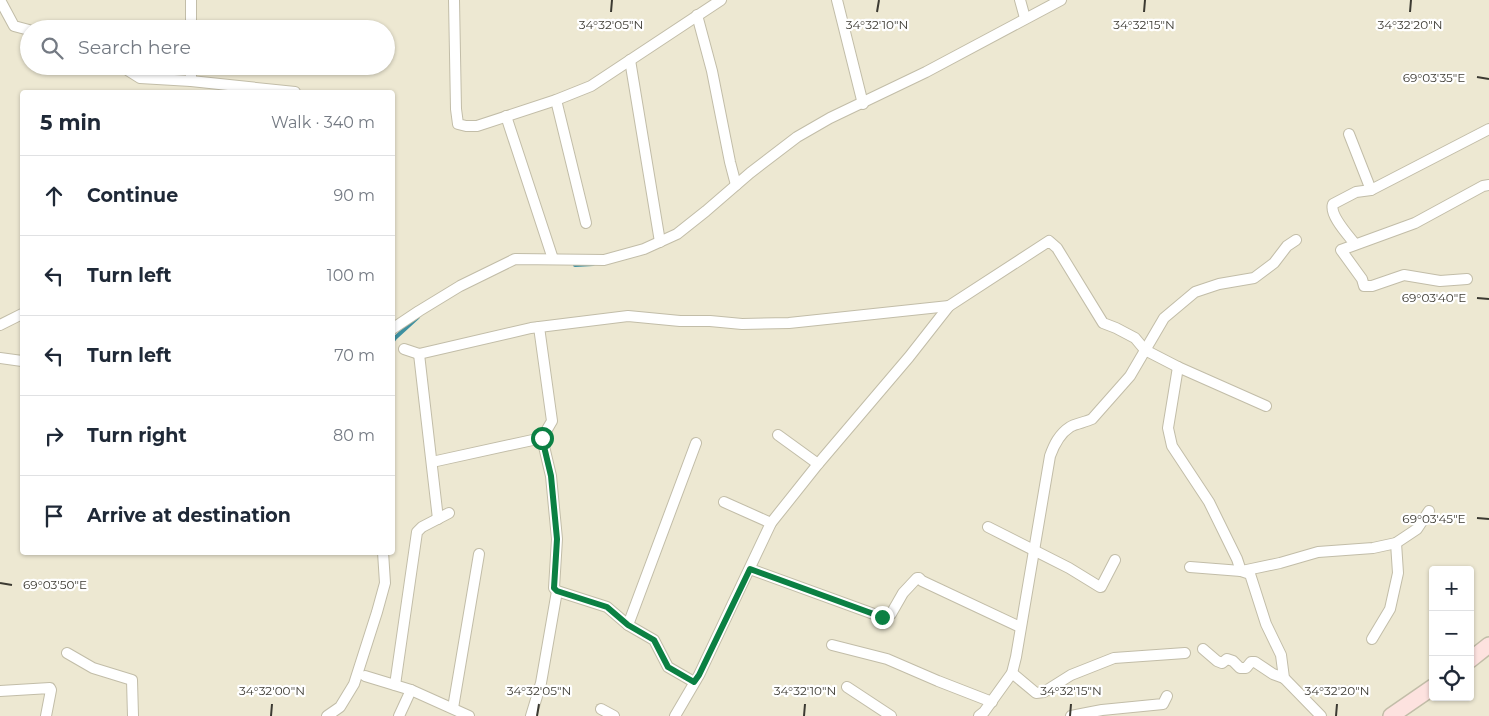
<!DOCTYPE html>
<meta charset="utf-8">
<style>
body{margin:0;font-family:Montserrat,sans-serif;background:#f6f6f7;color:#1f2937}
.controls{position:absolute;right:15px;bottom:15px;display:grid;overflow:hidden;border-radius:5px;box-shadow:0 1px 4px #0004}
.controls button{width:45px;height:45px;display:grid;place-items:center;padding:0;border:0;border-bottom:1px solid #e0e1e3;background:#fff;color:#1f2937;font:25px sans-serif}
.stop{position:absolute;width:15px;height:15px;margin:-11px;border:4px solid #0b8043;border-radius:50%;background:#fff}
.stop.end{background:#0b8043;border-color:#fff;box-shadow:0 1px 5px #0008}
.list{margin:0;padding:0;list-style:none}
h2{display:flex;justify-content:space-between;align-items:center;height:65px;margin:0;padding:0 20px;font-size:21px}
h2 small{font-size:16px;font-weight:400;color:#747a83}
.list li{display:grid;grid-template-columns:32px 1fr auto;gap:15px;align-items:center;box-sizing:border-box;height:80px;padding:0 20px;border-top:1px solid #e0e1e3}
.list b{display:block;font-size:19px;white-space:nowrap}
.list em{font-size:16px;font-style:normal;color:#747a83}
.icon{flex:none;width:28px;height:28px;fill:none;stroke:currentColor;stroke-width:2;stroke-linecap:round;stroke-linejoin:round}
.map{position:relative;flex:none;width:1489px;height:716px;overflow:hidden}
.search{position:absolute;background:#fff;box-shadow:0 1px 4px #0004;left:20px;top:20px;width:375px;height:55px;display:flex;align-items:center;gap:12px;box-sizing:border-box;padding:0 18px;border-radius:28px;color:#747a83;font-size:19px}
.panel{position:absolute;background:#fff;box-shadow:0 1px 4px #0004;left:20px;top:90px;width:375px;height:465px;border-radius:5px}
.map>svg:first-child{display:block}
</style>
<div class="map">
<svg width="1489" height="716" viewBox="0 0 1489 716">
<rect width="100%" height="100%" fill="#ede8d2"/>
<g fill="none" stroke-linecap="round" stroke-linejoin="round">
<g stroke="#3e90a0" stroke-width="4">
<polyline points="575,265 593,264"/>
<polyline points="392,342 395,338 418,317"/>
</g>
<defs>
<g id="minor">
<polyline points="0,0 14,26 29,30"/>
<polyline points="191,0 191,29"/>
<polyline points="454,0 456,109 458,124 466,126 477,126 556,100 591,86 721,0"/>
<polyline points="837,0 863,104"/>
<polyline points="1020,0 1025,18"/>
<polyline points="697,15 712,71 730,162 736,185"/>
<polyline points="630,60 660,242"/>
<polyline points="121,66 140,78 191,81 295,92"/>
<polyline points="191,66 191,81"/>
<polyline points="556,100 586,223"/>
<polyline points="506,116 553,259"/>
<polyline points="1349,134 1371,190"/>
<path d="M1355,244C1348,235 1329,215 1333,204L1356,192L1371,190L1489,129"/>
<polyline points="1467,279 1440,281 1404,275 1372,286 1364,286 1362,279 1341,250 1415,223 1483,186 1489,185"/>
<polyline points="0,325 22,314"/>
<polyline points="539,327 552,421 542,438 551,476 557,539 554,588 557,591 607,607 628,625 654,640 668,667 694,682"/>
<polyline points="392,329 419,311 460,286 515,259 604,260 644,249 677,234 706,211 750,173 797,137 830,118 926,72 1061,0"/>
<polyline points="404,349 419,354 531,328 628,316 680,321 710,321 742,324 789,323 949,306"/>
<polyline points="419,354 438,519"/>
<polyline points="0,358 22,361"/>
<polyline points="1178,367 1168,428 1172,446 1209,502 1237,559 1241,571"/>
<polyline points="778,435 818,464"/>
<polyline points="432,462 542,438"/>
<polyline points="724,502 771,523"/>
<polyline points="988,527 1069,568 1100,587 1101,587 1115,560"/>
<polyline points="1190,567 1241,571 1250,574 1266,624 1281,655 1284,678 1321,716"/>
<polyline points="750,569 882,617 887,617 891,614 903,593 917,578 919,578 922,581 1020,627"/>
<polyline points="1242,571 1280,563 1318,552 1373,548 1396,543 1417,529 1429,511"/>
<polyline points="628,625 696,443"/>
<polyline points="1372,639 1390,609 1398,573 1396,543"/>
<polyline points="832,645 887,659 938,681 992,702"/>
<polyline points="1203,649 1217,661 1222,663 1227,659 1233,661 1240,668 1246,668 1251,662 1255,662 1273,674 1284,678"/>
<polyline points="67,653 93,668 132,680 133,716"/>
<polyline points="1012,673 1036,693 1044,692 1071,675 1114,658 1185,653"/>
<polyline points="365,676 411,690 469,716"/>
<polyline points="395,685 417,532 422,527 449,513"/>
<polyline points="847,687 891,716"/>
<polyline points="0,691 50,688 51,690 46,716"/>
<polyline points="453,708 479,554"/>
<polyline points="601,709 614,716"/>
<polyline points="327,716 340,707 354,684 377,612 385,583 383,552"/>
<polyline points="399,716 411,690"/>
<polyline points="531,716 541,683 557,591"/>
<polyline points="675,716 699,675 771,523 818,464 909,357 949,306 1049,241 1057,248 1103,323 1116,328 1135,338 1145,350 1178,367 1266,406"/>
<path d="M979,716L984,712L1012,673L1016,657L1050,456C1054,445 1059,434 1070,427C1074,424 1086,422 1092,419L1130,376L1164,318L1195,292L1219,284L1254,278L1274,263L1287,246L1296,240"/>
<polyline points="1071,716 1102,710 1163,704 1167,696"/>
</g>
<g id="secondary">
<polyline points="1470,660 1489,645"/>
<polyline points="1391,716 1433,687"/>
</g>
</defs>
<use href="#minor" stroke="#c2bda8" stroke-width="12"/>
<use href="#secondary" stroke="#c2bda8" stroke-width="18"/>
<use href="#minor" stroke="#fff" stroke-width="10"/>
<use href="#secondary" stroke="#fde2df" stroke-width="15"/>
</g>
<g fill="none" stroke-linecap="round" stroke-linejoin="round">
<polyline stroke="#0b8043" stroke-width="6" points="542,438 551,476 557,539 554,588 557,591 607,607 628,625 654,640 668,667 694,682 699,675 750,569 882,617"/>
</g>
<path fill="none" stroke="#3c3a32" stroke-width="2" d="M611,12L612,0M877,12L879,0M1144,12L1145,0M1410,12L1411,0M1477,77L1489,79M1477,298L1489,299M1477,518L1489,519M0,583L12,585M271,716L272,704M537,716L539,704M804,716L805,704M1070,716L1071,704M1336,716L1337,704"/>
<g font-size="12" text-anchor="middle" fill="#3c3a32" stroke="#fff" stroke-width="4.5" stroke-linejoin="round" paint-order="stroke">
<text x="611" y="29">34°32'05"N</text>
<text x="877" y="29">34°32'10"N</text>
<text x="1144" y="29">34°32'15"N</text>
<text x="1410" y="29">34°32'20"N</text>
<text x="1434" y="82">69°03'35"E</text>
<text x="1434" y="302">69°03'40"E</text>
<text x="1434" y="523">69°03'45"E</text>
<text x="55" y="589">69°03'50"E</text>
<text x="272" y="695">34°32'00"N</text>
<text x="539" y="695">34°32'05"N</text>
<text x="805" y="695">34°32'10"N</text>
<text x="1071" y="695">34°32'15"N</text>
<text x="1337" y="695">34°32'20"N</text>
</g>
</svg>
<div class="controls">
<button>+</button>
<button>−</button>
<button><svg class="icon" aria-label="locate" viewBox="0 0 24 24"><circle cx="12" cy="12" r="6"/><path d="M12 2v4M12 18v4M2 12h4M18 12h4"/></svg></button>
</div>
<div class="stop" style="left:542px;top:438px"></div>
<div class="stop end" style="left:882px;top:617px"></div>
<div class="search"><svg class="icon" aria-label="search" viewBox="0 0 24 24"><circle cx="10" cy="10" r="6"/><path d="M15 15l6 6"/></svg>Search here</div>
<section class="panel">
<h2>5 min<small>Walk · 340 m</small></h2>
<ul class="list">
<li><svg class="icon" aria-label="ahead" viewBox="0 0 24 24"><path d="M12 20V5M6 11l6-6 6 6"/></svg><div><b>Continue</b></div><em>90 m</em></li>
<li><svg class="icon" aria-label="left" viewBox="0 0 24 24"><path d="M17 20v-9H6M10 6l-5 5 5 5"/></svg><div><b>Turn left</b></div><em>100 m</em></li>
<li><svg class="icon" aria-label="left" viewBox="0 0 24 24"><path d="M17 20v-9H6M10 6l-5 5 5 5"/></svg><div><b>Turn left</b></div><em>70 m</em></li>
<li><svg class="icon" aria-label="right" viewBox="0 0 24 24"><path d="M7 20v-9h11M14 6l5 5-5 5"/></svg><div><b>Turn right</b></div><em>80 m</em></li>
<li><svg class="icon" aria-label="arrive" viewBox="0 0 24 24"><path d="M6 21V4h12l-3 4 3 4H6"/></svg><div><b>Arrive at destination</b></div></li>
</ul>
</section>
</div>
